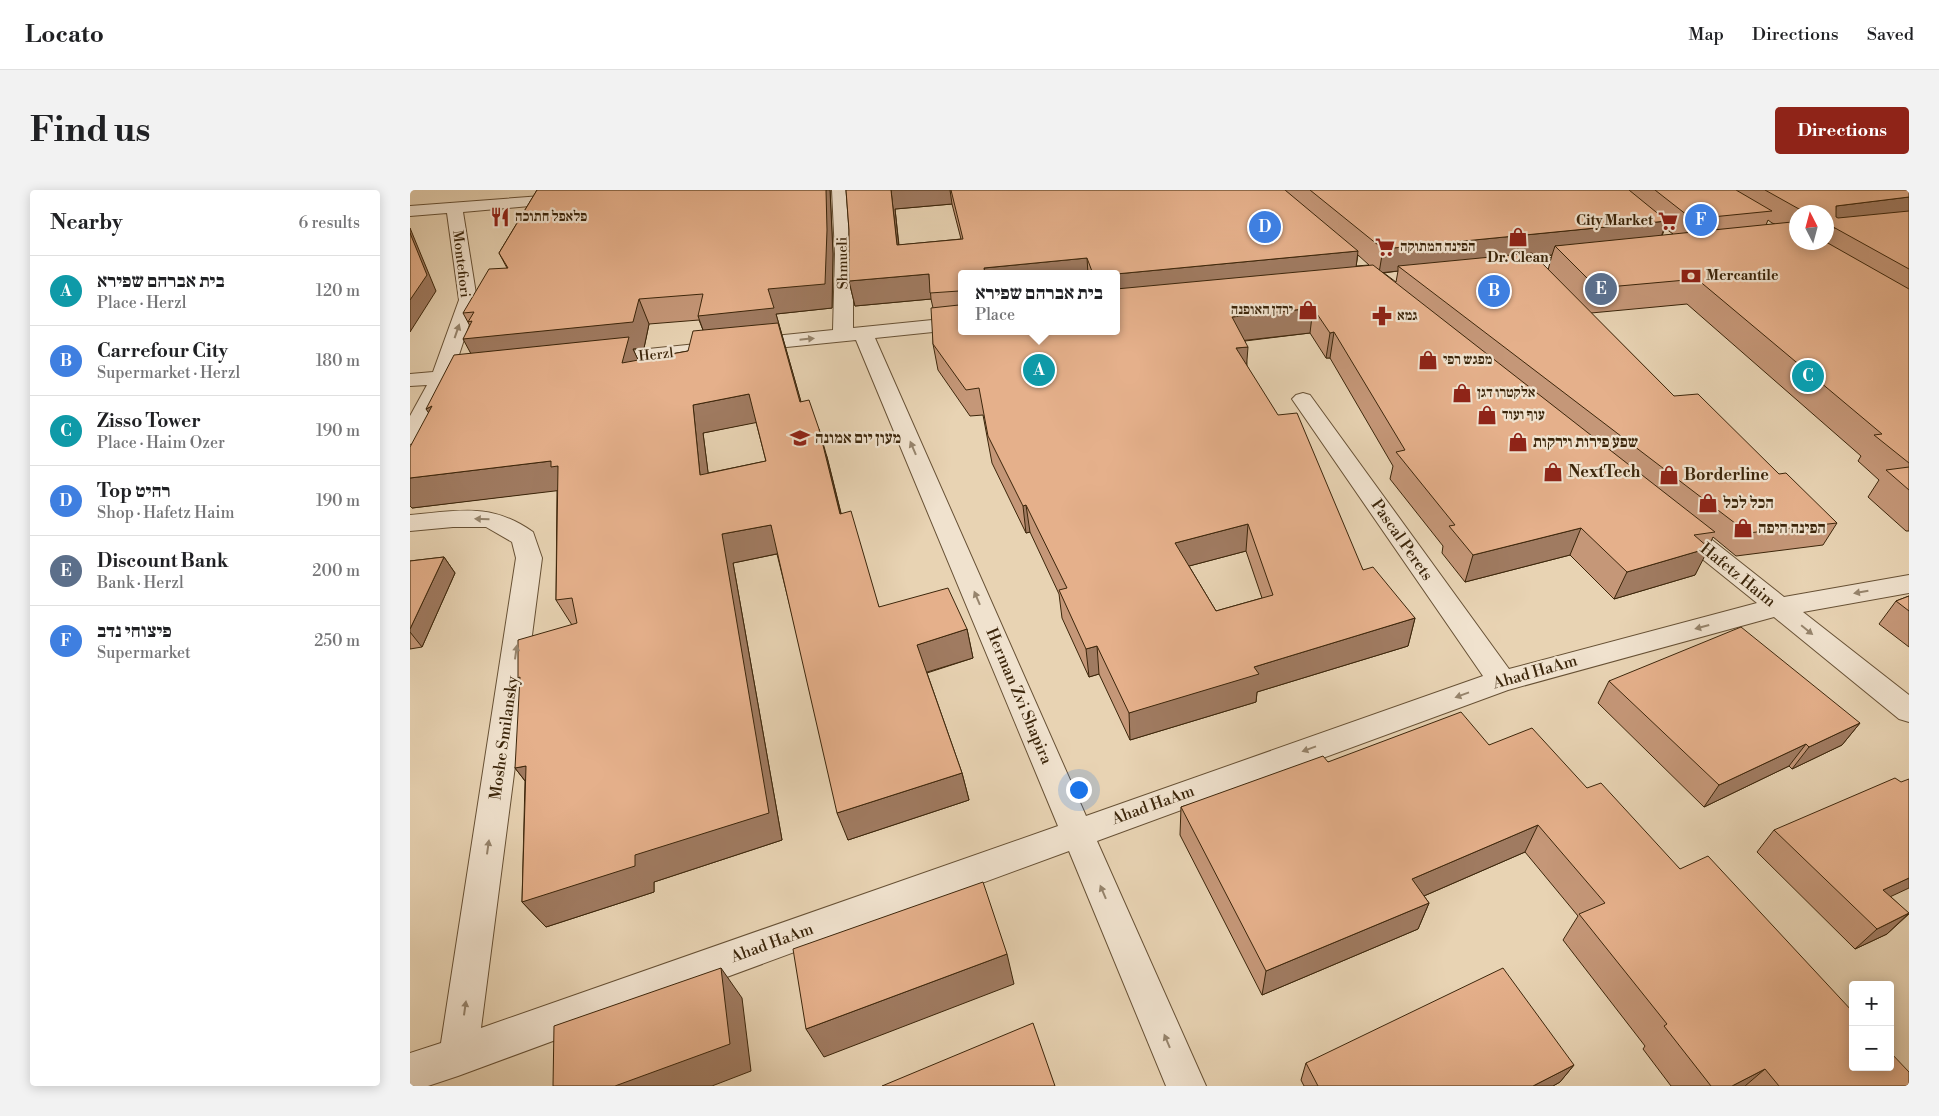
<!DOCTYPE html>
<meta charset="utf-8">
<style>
body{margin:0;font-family:"Libre Bodoni","Frank Ruhl Libre",serif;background:#f2f2f2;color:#202124}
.controls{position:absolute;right:15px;bottom:15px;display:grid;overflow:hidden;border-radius:5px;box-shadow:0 2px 12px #0003}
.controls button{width:45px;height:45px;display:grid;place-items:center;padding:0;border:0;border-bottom:1px solid #e0e0e0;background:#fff;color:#202124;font:25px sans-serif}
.compass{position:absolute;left:1379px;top:15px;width:45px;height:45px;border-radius:50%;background:#fff;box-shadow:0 2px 12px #0003;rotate:354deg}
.you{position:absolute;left:668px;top:599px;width:18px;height:18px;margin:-12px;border:4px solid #fff;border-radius:50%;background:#1a73e8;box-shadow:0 0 0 8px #1a73e833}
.badge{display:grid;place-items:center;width:32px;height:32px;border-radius:50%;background:#8f2418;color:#fff;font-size:16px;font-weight:700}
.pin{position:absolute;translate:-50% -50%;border:2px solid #fff;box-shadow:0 1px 5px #0006}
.popup{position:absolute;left:548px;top:80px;width:162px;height:65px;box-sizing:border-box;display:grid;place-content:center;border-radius:5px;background:#fff;filter:drop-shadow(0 1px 4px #0005);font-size:16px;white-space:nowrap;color:#757577}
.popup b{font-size:19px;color:#202124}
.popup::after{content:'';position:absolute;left:50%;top:100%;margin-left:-10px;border:10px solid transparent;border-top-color:#fff}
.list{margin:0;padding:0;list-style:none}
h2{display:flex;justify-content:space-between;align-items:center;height:65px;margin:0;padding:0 20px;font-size:21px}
h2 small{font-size:16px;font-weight:400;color:#757577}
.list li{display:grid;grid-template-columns:32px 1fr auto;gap:15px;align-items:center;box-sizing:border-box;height:70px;padding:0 20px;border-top:1px solid #e0e0e0}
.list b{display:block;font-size:19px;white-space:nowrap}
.list p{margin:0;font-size:16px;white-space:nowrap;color:#757577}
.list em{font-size:16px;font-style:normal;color:#757577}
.map{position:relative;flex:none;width:1499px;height:896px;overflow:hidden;border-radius:5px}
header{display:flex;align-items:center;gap:30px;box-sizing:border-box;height:70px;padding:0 25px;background:#fff;border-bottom:1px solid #e0e0e0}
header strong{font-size:24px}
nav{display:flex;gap:28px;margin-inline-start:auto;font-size:18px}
.intro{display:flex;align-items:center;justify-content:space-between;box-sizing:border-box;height:120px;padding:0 30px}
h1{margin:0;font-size:35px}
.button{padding:12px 22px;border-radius:5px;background:#8f2418;color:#fff;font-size:18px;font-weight:700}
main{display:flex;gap:30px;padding:0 30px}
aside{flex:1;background:#fff;border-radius:5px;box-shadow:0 2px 12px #0003}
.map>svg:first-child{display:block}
</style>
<header>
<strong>Locato</strong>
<nav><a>Map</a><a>Directions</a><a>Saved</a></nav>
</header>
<div class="intro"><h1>Find us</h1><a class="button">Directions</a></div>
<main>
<aside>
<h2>Nearby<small>6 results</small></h2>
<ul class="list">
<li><span class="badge" style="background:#0f9aa8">A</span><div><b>בית אברהם שפירא</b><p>Place · Herzl</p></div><em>120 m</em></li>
<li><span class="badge" style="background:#3f7fe0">B</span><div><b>Carrefour City</b><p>Supermarket · Herzl</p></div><em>180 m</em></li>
<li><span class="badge" style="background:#0f9aa8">C</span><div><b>Zisso Tower</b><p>Place · Haim Ozer</p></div><em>190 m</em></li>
<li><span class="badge" style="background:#3f7fe0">D</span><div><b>Top רהיט</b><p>Shop · Hafetz Haim</p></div><em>190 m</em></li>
<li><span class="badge" style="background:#5c6f8a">E</span><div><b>Discount Bank</b><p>Bank · Herzl</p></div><em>200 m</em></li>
<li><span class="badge" style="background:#3f7fe0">F</span><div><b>פיצוחי נדב</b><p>Supermarket</p></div><em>250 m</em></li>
</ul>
</aside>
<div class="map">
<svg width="1499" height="896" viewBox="0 0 1499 896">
<rect width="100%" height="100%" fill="#e8d3b3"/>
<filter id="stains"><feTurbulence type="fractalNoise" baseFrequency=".004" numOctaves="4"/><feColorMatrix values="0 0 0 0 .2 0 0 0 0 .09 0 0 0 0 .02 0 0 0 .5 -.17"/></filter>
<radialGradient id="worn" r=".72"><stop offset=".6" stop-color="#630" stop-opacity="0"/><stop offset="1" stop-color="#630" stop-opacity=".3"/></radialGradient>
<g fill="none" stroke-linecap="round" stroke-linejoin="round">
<defs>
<g id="minor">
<path d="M422,0H438L443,64V138L552,127V139L465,148L676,626L1073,486L882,209L886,205L893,203L900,205L1099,479L1347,413L1260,343L1257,337L1260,331L1269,329L1278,331L1374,407L1499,385V403L1393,422L1499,505V532L1489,529L1364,427L1098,500L687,651L796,896H756L659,661L48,886L18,896H0V863L31,853L106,368L102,352L76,337H43L0,341V325C48,321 81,312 123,342L132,368L71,838L648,636L446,150L190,176L183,174L180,170L183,166L190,164L423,140L425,64Z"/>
<polygon points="158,4 164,6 166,9 164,12 53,22 67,110 44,180 71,177 78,179 81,183 78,187 39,192 11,247 8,252 0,254 0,226 17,195 0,196 0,184 23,182 49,110 37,23 0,26 0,16"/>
<polygon points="1178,64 1184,65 1187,69 1184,73 1096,83 1090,82 1087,78 1090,74 1096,73"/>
</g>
</defs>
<use href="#minor" stroke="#675135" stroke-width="2"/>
<use href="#minor" fill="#f0e2ce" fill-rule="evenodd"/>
</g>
<g fill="#c59778" stroke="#3c260b" fill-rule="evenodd">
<path d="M127,0H420L423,64L422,118L366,124L391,212L417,267L431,323L469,417L557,439L563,468L517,483L552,583L559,610L438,650L367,364L323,373L372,650L244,692V702L136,737L112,712L115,591L105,578L162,435L146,410L147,300L2,318L61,163L60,136L53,123L97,78L89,63ZM289,130L293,140L278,161L228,170L223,159L234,158L239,134ZM346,232L356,271L298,283L293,243Z"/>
<path d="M436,0H1499V341H1496L1458,307L1469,290L1448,271L1451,266L1277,114L1181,123L1264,206L1369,284L1427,333L1413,355L1326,366L1303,347L1285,385L1204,409L1160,365L1055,392L1032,363L1033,356L980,289L983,276L920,168H916L900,143L835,151L837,176L953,380L1005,428L998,456L847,502L846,512L720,550L689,484L679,487L652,428L649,404L620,342L616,343L582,273L573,225L560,226L528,180L523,154V118L521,109L445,116L439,91V40ZM542,14L551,49L489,55L485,19ZM1386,22H1416V52H1386ZM1358,30L1362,33L1365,34L1356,35ZM1255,38L1263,44L1252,46ZM948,65L959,75L946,76ZM1142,65L1138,80L1126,67ZM988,81L986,92L974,83ZM552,84H706V141L583,143ZM836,361L852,408L806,421L779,376Z"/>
<polygon points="34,367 45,383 12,457 0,459 0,371"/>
<polygon points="1499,406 1499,457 1469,434 1486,411"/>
<polygon points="1199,491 1450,533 1432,555 1382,579 1379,576 1294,617 1188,513"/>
<polygon points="1079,555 1177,598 1270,679 1499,896 1261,896 1233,859 1235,856 1153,750 1168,726 1115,662 1014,706 1019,713 1008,739 852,805 770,645 771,617 918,572"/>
<polygon points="1364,640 1481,707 1499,724 1477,744 1445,759 1347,662"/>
<polygon points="896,873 1164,875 1150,892 1143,896 894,896 891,890"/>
</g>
<g fill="#a07b61" stroke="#3c260b">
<polygon points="416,0 420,0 423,64 422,118 366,124 399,240 297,151 288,126 358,99"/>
<polygon points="481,0 540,0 542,14 485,19 491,79 487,55"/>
<polygon points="1499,7 1499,29 1424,38 1426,16"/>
<polygon points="1257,31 1248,55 1145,56 1142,65 994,80 988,76 988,81 969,83 973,59"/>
<polygon points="0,38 26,101 0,142"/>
<polygon points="948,61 945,86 706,109 706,84"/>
<polygon points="677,68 678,84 575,84 574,78"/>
<polygon points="519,84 521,109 445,116 439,91"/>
<polygon points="229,109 239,134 234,158 223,159 230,174 67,175 53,149"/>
<polygon points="903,118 900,143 820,152 822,127"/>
<polygon points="924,142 920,168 916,168 920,143"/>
<polygon points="838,157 836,183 826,158"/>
<polygon points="339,204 349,232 293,243 302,313 290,285 283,215"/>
<polygon points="22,216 34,246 16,219"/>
<polygon points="409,239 417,267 438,352 430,324"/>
<polygon points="141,271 148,276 153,300 2,318 0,316 0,288"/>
<polygon points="616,315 620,342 616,343 613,316"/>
<polygon points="838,334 836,361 764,380 765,353"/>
<polygon points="361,335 371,363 323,373 372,650 244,692 244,702 136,737 112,712 225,665 312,344"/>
<polygon points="1171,338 1160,365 1055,392 1063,365"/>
<polygon points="1299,358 1285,385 1204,409 1217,382"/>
<polygon points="34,367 45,383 12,457 0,442 0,439"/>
<polygon points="1005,428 998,456 847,502 846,512 720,550 719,523 844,477"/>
<polygon points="557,439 563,468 514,483 507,455"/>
<polygon points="687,456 689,484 679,487 676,459"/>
<polygon points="1450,533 1432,555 1382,579 1399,557"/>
<polygon points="1396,554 1379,576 1294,617 1309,595"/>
<polygon points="116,576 127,606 105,578"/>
<polygon points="552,583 559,610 438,650 427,623"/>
<polygon points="1128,635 1115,662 993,715 1002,689"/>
<polygon points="1499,688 1499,698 1452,720 1473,700"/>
<polygon points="1019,713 1008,739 852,805 856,781"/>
<polygon points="1499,723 1477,744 1445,759 1467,739"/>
<polygon points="597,764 604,794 414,867 396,839"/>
<polygon points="311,778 332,808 341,881 302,896 205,896"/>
<polygon points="1164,875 1150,892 1143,896 1123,896"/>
<polygon points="1355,879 1335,896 1322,896"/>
</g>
<g fill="#e5b08b" stroke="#3c260b" fill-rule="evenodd">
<polygon points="127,0 416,0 417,40 415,94 358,99 364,118 288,126 293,104 229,109 223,132 53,149 62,131 58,132 64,122 53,123 79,79 98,78 89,63"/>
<path d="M436,0H481L487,55L553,49L541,0H875L948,61L706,84H683L677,68L574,78L575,84H552V141H583V143L604,141H706V99L963,75L1305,342L1284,345L1299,358L1217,382L1171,338L1063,365L1039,336L1045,335L986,262L995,260L924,142L920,143L903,118L822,127L838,157L826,158L868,225L887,223L953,380L963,377L1005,428L844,477L849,484L719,523L687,456L676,459L649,400L657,398L616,315L613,316L578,246L569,198L556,200L523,154L521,118L549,115V101L520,103L519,84L439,91V40ZM838,334L863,405L806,421L765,353Z"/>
<polygon points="900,0 1219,0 1257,31 973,59"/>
<polygon points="1245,0 1326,0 1362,21 1282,29"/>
<polygon points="1355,0 1499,0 1499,7 1426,16 1426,27 1428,28 1499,21 1499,79 1416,33 1416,22 1399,22 1398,18 1389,19"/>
<polygon points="1382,32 1386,35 1386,52 1416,52 1499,99 1499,273 1464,245 1472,244 1287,89 1187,98 1145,56"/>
<polygon points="0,43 17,85 0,110"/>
<polygon points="1122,63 1264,206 1288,204 1369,284 1376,283 1427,333 1338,343 988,76"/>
<path d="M368,133L390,212L399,210L409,239L430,324L441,321L469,417L538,398L557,439L507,455L552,583L427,623L361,335L312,344L359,623L225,665V676L112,712L116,576L105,578L110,487L108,488V450L167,433L162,408L146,410L148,276L141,277V271L0,288V257L22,216L16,219L44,165L219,147L212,173L278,161L283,141ZM339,204L356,271L290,285L283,215Z"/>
<polygon points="1499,277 1499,300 1476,280"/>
<polygon points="34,367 0,439 0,371"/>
<polygon points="1499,406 1499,421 1486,411"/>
<polygon points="1331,437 1450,533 1399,557 1396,554 1309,595 1199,491"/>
<polygon points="1051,522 1079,555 1122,538 1177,598 1191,593 1270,679 1298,666 1443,822 1443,877 1480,877 1480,862 1499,882 1499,896 1369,896 1355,879 1322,896 1301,896 1254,836 1257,834 1169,724 1195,713 1128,635 1002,689 1019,713 856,781 771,617 913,566 918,572"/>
<polygon points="1485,588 1491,592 1499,589 1499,688 1473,700 1499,723 1467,739 1364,640"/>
<polygon points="573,692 597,764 396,839 383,759"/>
<polygon points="311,778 320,854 205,896 143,896 144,836"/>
<polygon points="1093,778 1164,875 1123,896 908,896 896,873"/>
<polygon points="623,833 645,896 472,896"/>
</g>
<defs><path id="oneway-solid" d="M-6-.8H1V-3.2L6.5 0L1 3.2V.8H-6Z" transform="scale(1.25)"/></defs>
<g fill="#96846c">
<use href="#oneway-solid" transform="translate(47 141) rotate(-71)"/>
<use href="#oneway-solid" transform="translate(397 149) rotate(-6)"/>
<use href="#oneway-solid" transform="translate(503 258) rotate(-113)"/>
<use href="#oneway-solid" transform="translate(72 329) rotate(-178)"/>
<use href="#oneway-solid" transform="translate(1451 402) rotate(170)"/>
<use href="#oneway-solid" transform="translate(567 408) rotate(-113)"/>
<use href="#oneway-solid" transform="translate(1292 437) rotate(165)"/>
<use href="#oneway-solid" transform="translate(1397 440) rotate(39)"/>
<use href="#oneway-solid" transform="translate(106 462) rotate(-82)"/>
<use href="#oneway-solid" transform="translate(1052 505) rotate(160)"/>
<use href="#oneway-solid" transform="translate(899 559) rotate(160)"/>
<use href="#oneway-solid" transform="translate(78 657) rotate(-82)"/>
<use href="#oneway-solid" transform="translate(693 702) rotate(-113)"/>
<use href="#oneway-solid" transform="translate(55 818) rotate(-82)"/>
<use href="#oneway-solid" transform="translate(757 851) rotate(-113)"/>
</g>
<defs>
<symbol id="restaurant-bare" viewBox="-9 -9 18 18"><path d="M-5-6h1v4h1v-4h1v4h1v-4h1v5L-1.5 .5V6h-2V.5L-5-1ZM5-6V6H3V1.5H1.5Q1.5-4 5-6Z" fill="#8f2418" stroke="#f0e2ce" stroke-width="2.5" paint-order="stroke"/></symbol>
<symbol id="supermarket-bare" viewBox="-9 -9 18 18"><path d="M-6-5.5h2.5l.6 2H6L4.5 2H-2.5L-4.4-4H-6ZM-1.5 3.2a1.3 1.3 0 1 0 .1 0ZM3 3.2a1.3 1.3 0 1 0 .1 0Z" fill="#8f2418" stroke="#f0e2ce" stroke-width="2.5" paint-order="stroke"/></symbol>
<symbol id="shop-bare" viewBox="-9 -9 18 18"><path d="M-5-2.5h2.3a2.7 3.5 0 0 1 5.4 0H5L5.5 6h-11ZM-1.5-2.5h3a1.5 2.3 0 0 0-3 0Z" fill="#8f2418" stroke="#f0e2ce" stroke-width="2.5" paint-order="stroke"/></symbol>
<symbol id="bank-bare" viewBox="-9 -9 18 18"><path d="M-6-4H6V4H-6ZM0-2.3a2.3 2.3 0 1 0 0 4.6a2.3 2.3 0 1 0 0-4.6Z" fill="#8f2418" stroke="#f0e2ce" stroke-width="2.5" paint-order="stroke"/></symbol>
<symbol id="pharmacy-bare" viewBox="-9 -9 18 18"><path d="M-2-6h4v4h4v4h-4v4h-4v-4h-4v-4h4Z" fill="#8f2418" stroke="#f0e2ce" stroke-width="2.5" paint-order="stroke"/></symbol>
<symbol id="school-bare" viewBox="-9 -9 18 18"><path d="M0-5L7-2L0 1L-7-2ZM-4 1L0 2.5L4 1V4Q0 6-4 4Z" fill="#8f2418" stroke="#f0e2ce" stroke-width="2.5" paint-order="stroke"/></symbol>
</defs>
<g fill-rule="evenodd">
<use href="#restaurant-bare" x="76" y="13" width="28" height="28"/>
<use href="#supermarket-bare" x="1244" y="17" width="28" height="28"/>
<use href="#shop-bare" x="1094" y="33" width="28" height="28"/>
<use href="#supermarket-bare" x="961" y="43" width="28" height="28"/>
<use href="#bank-bare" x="1267" y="72" width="28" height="28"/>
<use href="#shop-bare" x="884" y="106" width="28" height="28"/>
<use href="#pharmacy-bare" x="958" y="112" width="28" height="28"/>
<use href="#shop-bare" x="1004" y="156" width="28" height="28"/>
<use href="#shop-bare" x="1038" y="189" width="28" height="28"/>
<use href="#shop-bare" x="1063" y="211" width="28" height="28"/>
<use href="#school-bare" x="376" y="234" width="28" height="28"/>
<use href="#shop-bare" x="1094" y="238" width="28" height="28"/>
<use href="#shop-bare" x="1129" y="268" width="28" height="28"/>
<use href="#shop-bare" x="1245" y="271" width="28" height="28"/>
<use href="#shop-bare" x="1284" y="299" width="28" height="28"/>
<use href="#shop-bare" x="1319" y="324" width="28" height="28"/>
</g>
<g text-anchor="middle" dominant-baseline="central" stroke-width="4.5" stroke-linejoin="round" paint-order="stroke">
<g font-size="14" font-weight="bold" fill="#3c260b" stroke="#f0e2ce" text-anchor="start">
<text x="105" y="27">פלאפל חתוכה</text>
<text x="1243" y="31" text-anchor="end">City Market</text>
<text x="990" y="57">הפינה המתוקה</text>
<text x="1108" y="68" text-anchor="middle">Dr. Clean</text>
<text x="1296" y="86">Mercantile</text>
<text x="883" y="120" text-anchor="end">ירדן האופנה</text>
<text x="987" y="126">גמא</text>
<text x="1033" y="170">מפגש רפי</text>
<text x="1067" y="203">אלקטרו דגן</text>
<text x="1092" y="225">עוף ועוד</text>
</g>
<g font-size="14" fill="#3c260b" stroke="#f0e2ce">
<text transform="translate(433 73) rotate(-91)">Shmueli</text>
<text transform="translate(51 74) rotate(83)">Montefiori</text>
<text transform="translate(246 165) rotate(-6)">Herzl</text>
</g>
<g font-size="16" font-weight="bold" fill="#3c260b" stroke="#f0e2ce" text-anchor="start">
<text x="405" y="248">מעון יום אמונה</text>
<text x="1123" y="252">שפע פירות וירקות</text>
<text x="1158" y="282">NextTech</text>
<text x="1274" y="285">Borderline</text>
<text x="1313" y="313">הכל לכל</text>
<text x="1348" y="338">הפינה היפה</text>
</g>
<g font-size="16" fill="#3c260b" stroke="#f0e2ce">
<text transform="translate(992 350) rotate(55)">Pascal Perets</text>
<text transform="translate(1328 385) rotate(39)">Hafetz Haim</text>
<text transform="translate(1125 482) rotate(-16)">Ahad HaAm</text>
<text transform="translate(609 506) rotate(67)">Herman Zvi Shapira</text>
<text transform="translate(94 548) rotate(-82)">Moshe Smilansky</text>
<text transform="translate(743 615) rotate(-20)">Ahad HaAm</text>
<text transform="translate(362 753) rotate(-20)">Ahad HaAm</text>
</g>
</g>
<rect width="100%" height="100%" filter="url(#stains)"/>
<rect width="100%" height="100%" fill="url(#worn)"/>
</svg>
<div class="controls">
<button>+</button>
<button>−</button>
</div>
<svg class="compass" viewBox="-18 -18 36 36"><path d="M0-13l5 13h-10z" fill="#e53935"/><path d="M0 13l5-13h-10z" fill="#757577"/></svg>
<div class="you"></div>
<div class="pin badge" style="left:629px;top:180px;background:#0f9aa8">A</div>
<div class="popup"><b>בית אברהם שפירא</b>Place</div>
<div class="pin badge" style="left:1084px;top:101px;background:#3f7fe0">B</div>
<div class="pin badge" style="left:1398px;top:186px;background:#0f9aa8">C</div>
<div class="pin badge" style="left:855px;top:37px;background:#3f7fe0">D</div>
<div class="pin badge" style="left:1191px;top:99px;background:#5c6f8a">E</div>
<div class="pin badge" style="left:1291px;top:30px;background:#3f7fe0">F</div>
</div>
</main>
